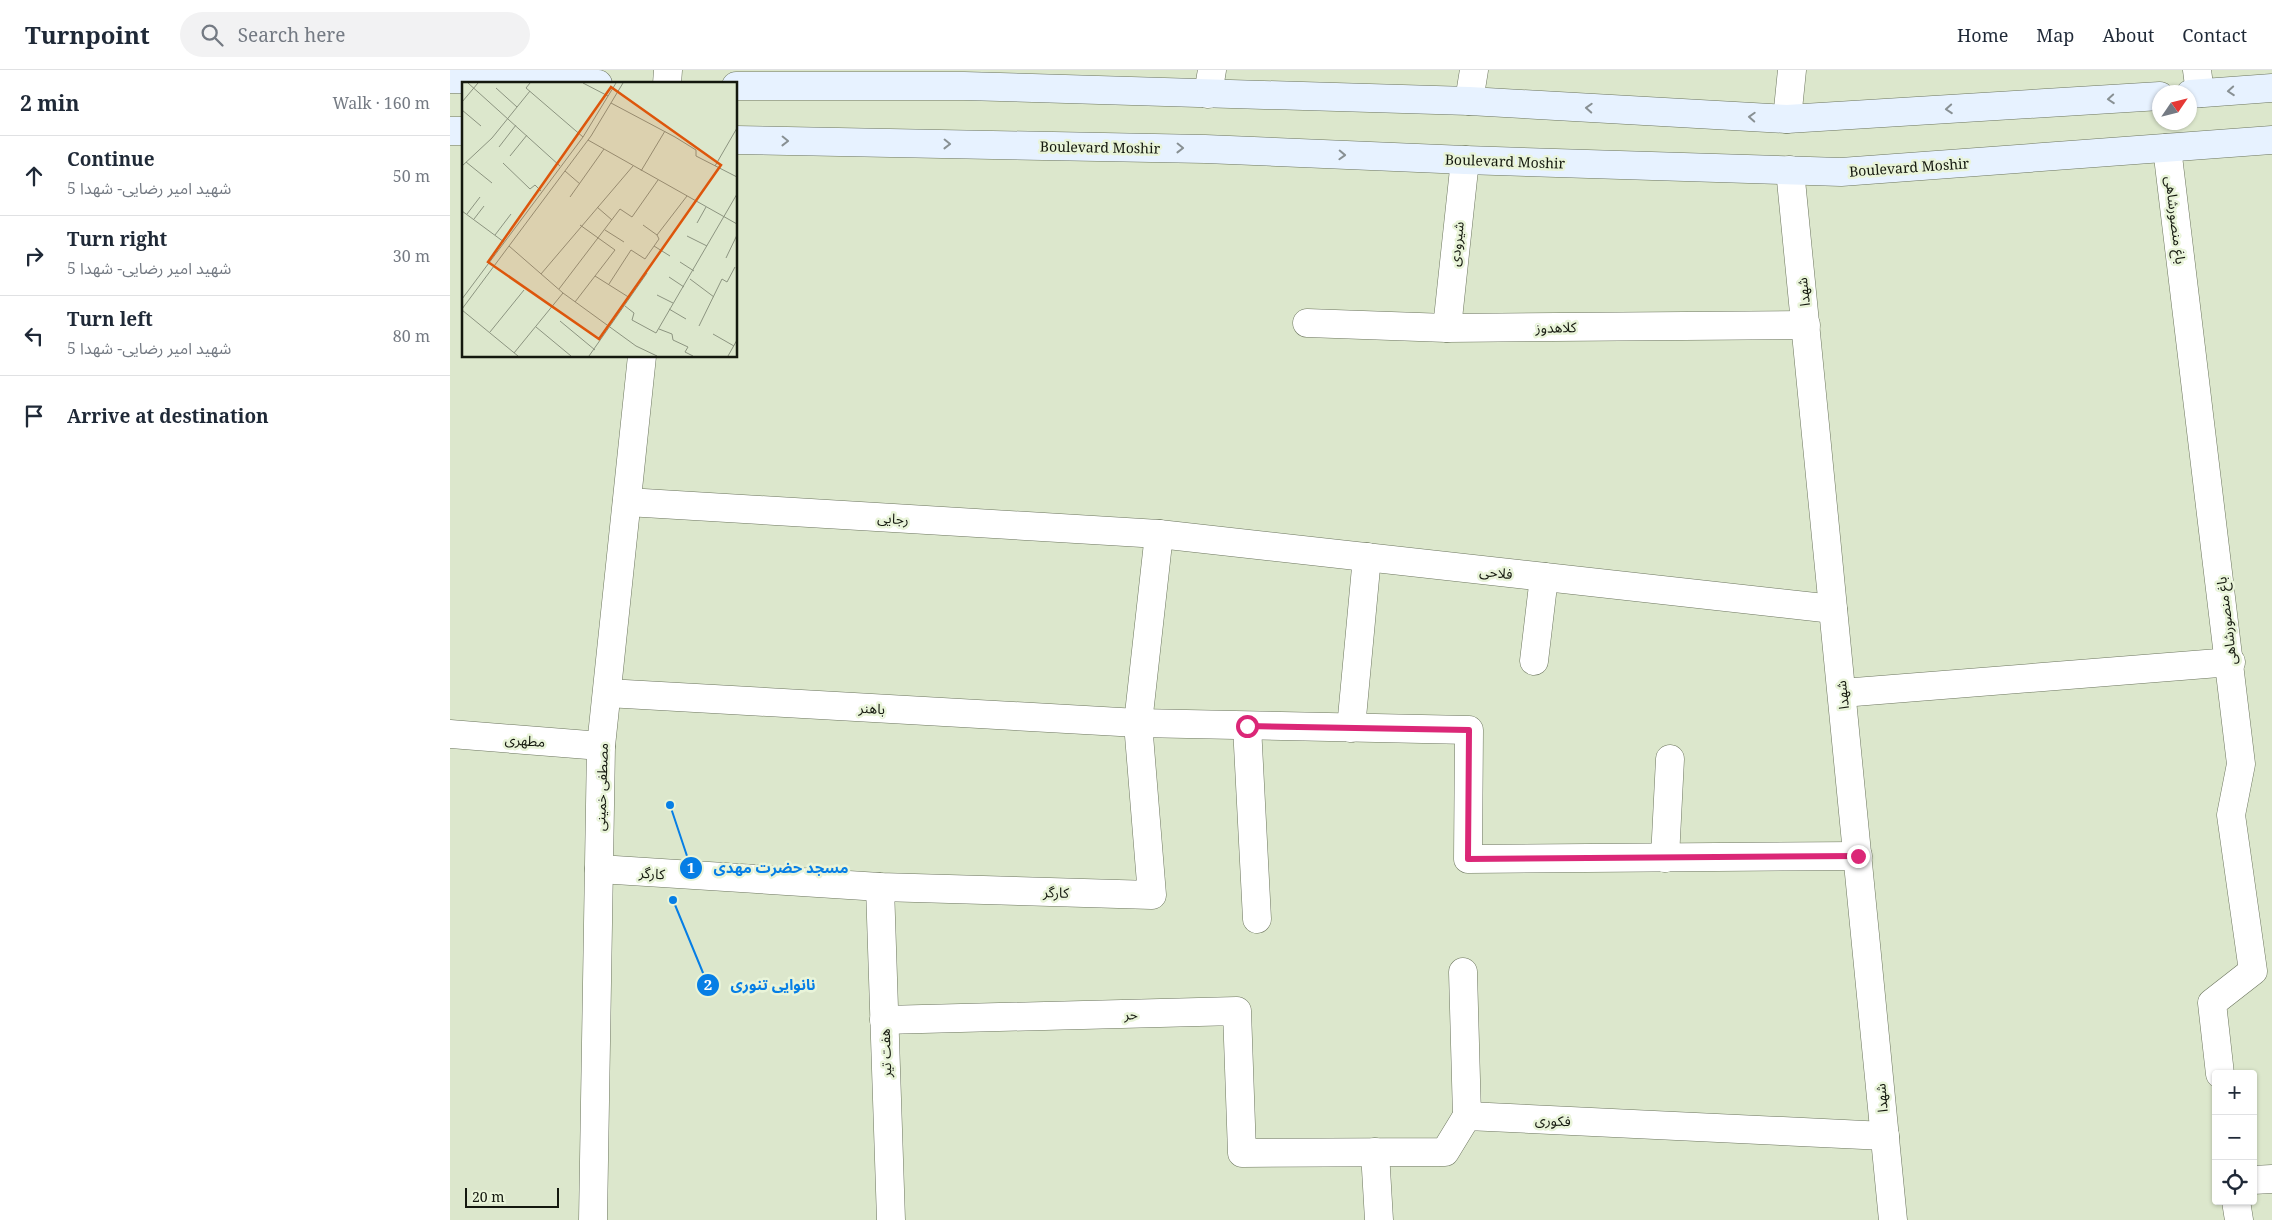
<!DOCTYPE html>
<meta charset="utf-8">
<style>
body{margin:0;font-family:"Noto Serif","Noto Sans Arabic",serif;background:#f2f2f3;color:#1f2937}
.controls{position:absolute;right:15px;bottom:15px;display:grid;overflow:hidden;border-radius:5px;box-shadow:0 1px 4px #0004}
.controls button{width:45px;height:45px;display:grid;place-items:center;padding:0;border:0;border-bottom:1px solid #e0e1e3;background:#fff;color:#1f2937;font:25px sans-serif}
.compass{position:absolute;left:1702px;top:15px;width:45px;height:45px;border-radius:50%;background:#fff;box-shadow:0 1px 4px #0004;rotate:55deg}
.scale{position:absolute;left:15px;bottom:12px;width:94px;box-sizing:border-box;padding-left:5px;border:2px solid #14180e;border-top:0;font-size:14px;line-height:18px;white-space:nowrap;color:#14180e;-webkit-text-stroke:4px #e9f4d9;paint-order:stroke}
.stop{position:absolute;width:15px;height:15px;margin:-11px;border:4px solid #db2777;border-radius:50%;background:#fff}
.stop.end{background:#db2777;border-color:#fff;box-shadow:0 1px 5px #0008}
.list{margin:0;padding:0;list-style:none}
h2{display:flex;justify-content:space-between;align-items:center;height:65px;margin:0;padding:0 20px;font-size:21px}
h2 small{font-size:16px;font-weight:400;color:#747a83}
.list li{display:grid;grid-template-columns:32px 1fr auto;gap:15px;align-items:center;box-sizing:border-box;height:80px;padding:0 20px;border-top:1px solid #e0e1e3}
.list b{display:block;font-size:19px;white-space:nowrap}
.list p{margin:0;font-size:16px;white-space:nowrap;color:#747a83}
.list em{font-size:16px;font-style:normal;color:#747a83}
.icon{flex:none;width:28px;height:28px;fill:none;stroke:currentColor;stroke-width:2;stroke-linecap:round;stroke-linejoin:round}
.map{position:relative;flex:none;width:1822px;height:1150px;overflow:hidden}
header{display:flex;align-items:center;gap:30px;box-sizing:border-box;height:70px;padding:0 25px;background:#fff;border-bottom:1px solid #e0e1e3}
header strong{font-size:24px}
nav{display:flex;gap:28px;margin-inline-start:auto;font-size:18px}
.search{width:350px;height:45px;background:#f2f2f3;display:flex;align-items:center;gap:12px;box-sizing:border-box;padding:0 18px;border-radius:28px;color:#747a83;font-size:19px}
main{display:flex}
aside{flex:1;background:#fff}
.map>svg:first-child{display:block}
</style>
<header>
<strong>Turnpoint</strong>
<div class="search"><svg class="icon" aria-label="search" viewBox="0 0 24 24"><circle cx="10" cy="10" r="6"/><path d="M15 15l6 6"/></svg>Search here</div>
<nav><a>Home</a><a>Map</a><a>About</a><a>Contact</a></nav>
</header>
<main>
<aside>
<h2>2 min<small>Walk · 160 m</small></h2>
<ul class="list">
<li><svg class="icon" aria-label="ahead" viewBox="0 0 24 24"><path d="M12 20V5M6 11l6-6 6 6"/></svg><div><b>Continue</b><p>شهید امیر رضایی- شهدا 5</p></div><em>50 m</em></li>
<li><svg class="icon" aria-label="right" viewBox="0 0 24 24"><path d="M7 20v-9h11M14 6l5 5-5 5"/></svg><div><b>Turn right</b><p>شهید امیر رضایی- شهدا 5</p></div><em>30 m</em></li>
<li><svg class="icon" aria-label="left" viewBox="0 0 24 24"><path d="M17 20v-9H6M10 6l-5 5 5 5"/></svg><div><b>Turn left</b><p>شهید امیر رضایی- شهدا 5</p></div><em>80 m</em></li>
<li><svg class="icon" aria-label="arrive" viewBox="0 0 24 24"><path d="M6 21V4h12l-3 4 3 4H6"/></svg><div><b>Arrive at destination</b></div></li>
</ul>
</aside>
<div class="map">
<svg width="1822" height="1150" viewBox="0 0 1822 1150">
<rect width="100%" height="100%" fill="#dce7cc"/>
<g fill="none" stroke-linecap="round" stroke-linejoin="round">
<defs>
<g id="minor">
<polyline points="1747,0 1750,23"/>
<polyline points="217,14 218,0"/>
<polyline points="758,24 762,0"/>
<polyline points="1019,31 1024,0"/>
<polyline points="1337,49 1342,0"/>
<polyline points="1717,78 1791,694 1781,745 1803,901 1762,933 1770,1004"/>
<polyline points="1340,100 1443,1150"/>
<polyline points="857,253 997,258 1356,255"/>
<polyline points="997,258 1015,90"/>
<polyline points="177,432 709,464 1383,539"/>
<polyline points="1084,591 1094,507"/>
<polyline points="157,623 688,653 1019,660 1018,789 1408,786"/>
<polyline points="1392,623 1781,592"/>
<polyline points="797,656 807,849"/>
<polyline points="901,658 917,487"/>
<polyline points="0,664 151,676"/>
<polyline points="1215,788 1220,689"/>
<polyline points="149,799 430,817 702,825 688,653 709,464"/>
<polyline points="430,817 441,1150"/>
<polyline points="1013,902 1017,1046"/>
<polyline points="434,950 787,941 792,1083 995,1082 1017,1046 1435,1066"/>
<polyline points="925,1082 929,1150"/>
<polyline points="1803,1110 1822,1109"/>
<polyline points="1786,1131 1789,1150"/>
<polyline points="143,1150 151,676 192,286"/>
</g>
<g id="secondary">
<polyline points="0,9 148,14"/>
<polyline points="286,16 514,16 1019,31 1337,49 1710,26"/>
<polyline points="1740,24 1822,18"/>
<polyline points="0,61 14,61"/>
<polyline points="286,70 755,79 1015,90 1391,102 1822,70"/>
</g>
</defs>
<use href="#minor" stroke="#6c755e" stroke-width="29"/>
<use href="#secondary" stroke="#6c755e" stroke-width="29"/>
<use href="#minor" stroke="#fff" stroke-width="28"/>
<use href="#secondary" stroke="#e7f2ff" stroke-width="28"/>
</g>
<defs><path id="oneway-chevron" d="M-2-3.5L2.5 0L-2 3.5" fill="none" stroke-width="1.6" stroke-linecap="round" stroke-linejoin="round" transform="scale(1.25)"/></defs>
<g stroke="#889093">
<use href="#oneway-chevron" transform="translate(1781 21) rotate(176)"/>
<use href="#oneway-chevron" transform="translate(1661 29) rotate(176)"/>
<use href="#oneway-chevron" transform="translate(1139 38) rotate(-177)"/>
<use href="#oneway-chevron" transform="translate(1499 39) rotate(176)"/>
<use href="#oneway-chevron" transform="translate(1302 47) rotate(-177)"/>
<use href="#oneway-chevron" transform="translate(335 71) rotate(1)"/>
<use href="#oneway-chevron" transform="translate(497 74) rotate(1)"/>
<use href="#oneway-chevron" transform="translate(730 78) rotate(1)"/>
<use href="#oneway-chevron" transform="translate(892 85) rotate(2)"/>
</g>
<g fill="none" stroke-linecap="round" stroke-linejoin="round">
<polyline stroke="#db2777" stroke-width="6" points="797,656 1019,660 1018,789 1408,786"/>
</g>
<g text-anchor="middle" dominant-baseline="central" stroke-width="5" stroke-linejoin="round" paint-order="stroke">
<g font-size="14" fill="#14180e" stroke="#e9f4d9">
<text transform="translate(650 77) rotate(1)">Boulevard Moshir</text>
<text transform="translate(1055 91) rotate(2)">Boulevard Moshir</text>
<text transform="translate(1459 97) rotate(-4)">Boulevard Moshir</text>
<text transform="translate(1726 150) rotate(83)">باغ منصورشاهی</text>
<text transform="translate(1006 174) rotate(-84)">شیرودی</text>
<text transform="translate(1353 222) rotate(-96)">شهدا</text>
<text transform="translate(1106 257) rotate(-1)">کلاهدوز</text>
<text transform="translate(443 448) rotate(4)">رجایی</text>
<text transform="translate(1046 502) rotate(6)">فلاحی</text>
<text transform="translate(1776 551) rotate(-97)">باغ منصورشاهی</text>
<text transform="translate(1392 625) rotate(-96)">شهدا</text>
<text transform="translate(422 638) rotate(3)">باهنر</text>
<text transform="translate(75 670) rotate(4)">مطهری</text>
<text transform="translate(151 717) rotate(-88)">مصطفی خمینی</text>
<text transform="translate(202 803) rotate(4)">کارگر</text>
<text transform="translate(606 822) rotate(2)">کارگر</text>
<text transform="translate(681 944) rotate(-1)">حر</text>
<text transform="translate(435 983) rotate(-92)">هفت تیر</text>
<text transform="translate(1431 1028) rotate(-95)">شهدا</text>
<text transform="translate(1103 1050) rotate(3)">فکوری</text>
</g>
</g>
<g transform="translate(12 12)">
<rect width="275" height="275" fill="#dce7cc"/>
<path fill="none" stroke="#8c9480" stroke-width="1" d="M6,1L98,84M68,1L64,6L121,55M121,1L146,14M34,6L55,25M0,20L16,1M149,21L213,55L234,68V74L275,95M0,28L19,44M126,58L275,142M37,65L54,43M48,74L65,53M4,80L30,101M41,81L68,107L73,103L79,109M0,84L30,56L68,9M253,84L275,46M103,89L118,102M179,89L203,49M108,115L142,67M135,125L150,138M0,129L42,160M5,132L18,115M12,137L22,124M235,141L244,125M181,143L195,153M143,148L162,160M33,153L49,132M225,154L245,164M47,164L101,211L174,264L195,274M192,164L208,174M264,176L275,153M218,180L232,189M79,192L171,84M133,194L168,216M207,195L222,205M228,197L252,215M147,202L169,168L183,177L197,157L195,153L225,114M97,207L158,127L170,135L196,98M195,213L211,221M0,217L121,55L154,1M113,220L153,168L118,143M163,224L172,231L170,238L194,251L275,112M0,227L129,54L161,1M207,227L224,237M0,228L56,274M98,239L133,268M237,244L260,197L265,200L273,185M74,245L109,274M197,247L210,252L211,258L226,265L223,270L231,274M28,250L62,208M251,252L272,264M52,271L101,211M127,274L185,191M266,274L275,258"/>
<path fill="#dd560c" fill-opacity="0.15" stroke="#dd560c" stroke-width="2.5" d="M149,5L259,83L137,257L26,180Z"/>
<rect width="275" height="275" fill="none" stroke="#14180e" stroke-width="2.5"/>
</g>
<path fill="none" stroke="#067ee5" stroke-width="2" d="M220 735L241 798M223 830L258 915"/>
<g fill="#067ee5" stroke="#e9f4d9" stroke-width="2">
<circle cx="220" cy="735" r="5"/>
<circle cx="223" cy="830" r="5"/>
<circle cx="241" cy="798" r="12"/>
<circle cx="258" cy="915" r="12"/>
</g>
<g font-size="15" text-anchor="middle" font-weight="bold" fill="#fff">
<text x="241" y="803">1</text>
<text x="258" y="920">2</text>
</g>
<g font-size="15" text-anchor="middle" font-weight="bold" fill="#067ee5" stroke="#e9f4d9" stroke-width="5" stroke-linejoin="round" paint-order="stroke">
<text x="331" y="803">مسجد حضرت مهدی</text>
<text x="323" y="920">نانوایی تنوری</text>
</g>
</svg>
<div class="controls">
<button>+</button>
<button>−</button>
<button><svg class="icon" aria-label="locate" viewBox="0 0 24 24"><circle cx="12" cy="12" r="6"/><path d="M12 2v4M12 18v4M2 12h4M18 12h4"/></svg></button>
</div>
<svg class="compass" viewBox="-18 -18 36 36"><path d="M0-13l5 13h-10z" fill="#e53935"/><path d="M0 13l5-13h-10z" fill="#747a83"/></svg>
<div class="scale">20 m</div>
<div class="stop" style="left:797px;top:656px"></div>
<div class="stop end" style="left:1408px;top:786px"></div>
</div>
</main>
